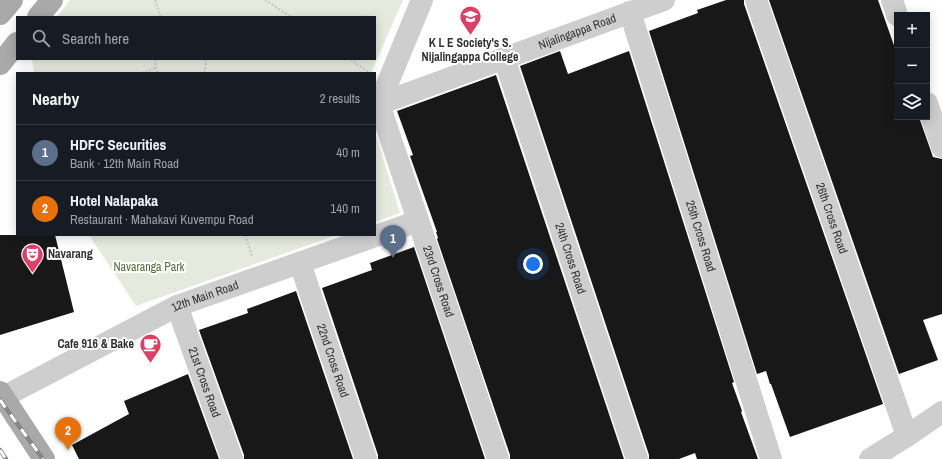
<!DOCTYPE html>
<meta charset="utf-8">
<style>
body{margin:0;font-family:"Archivo Narrow",sans-serif;background:#20242c;color:#f1f3f6}
.controls{position:absolute;right:12px;top:12px;display:grid;overflow:hidden;border-radius:0px;box-shadow:0 2px 10px #0003}
.controls button{width:36px;height:36px;display:grid;place-items:center;padding:0;border:0;border-bottom:1px solid #363941;background:#171b24;color:#f1f3f6;font:20px sans-serif}
.you{position:absolute;left:533px;top:264px;width:14px;height:14px;margin:-10px;border:3px solid #fff;border-radius:50%;background:#1a73e8;box-shadow:0 0 0 6px #1a73e833}
.badge{display:grid;place-items:center;width:26px;height:26px;border-radius:50%;background:#da4165;color:#fff;font-size:13px;font-weight:700}
.pin{position:absolute;translate:-50% -33px;filter:drop-shadow(0 1px 2px #0008)}
.pin::after{content:'';position:absolute;top:21px;width:14px;height:12px;background:inherit;clip-path:polygon(0 0,100% 0,50% 100%)}
.list{margin:0;padding:0;list-style:none}
h2{display:flex;justify-content:space-between;align-items:center;height:52px;margin:0;padding:0 16px;font-size:17px}
h2 small{font-size:13px;font-weight:400;color:#9ea1a6}
.list li{display:grid;grid-template-columns:26px 1fr auto;gap:12px;align-items:center;box-sizing:border-box;height:56px;padding:0 16px;border-top:1px solid #363941}
.list b{display:block;font-size:15px;white-space:nowrap}
.list p{margin:0;font-size:13px;white-space:nowrap;color:#9ea1a6}
.list em{font-size:13px;font-style:normal;color:#9ea1a6}
.icon{flex:none;width:22px;height:22px;fill:none;stroke:currentColor;stroke-width:2;stroke-linecap:round;stroke-linejoin:round}
.map{position:relative;flex:none;width:942px;height:459px;overflow:hidden}
.search{position:absolute;background:#171b24;box-shadow:0 2px 10px #0003;left:16px;top:16px;width:360px;height:44px;display:flex;align-items:center;gap:10px;box-sizing:border-box;padding:0 14px;border-radius:0px;color:#9ea1a6;font-size:15px}
.panel{position:absolute;background:#171b24;box-shadow:0 2px 10px #0003;left:16px;top:72px;width:360px;height:164px;border-radius:0px}
.map>svg:first-child{display:block}
</style>
<div class="map">
<svg width="942" height="459" viewBox="0 0 942 459">
<rect width="100%" height="100%" fill="#fff"/>
<g fill="#e6eade">
<polygon points="70,0 403,0 371,73 34,73 32,59 375,59 375,17 57,17"/>
<polygon points="375,132 400,213 375,222"/>
<polygon points="89,235 337,235 136,306"/>
</g>
<g fill="#181818">
<polygon points="726,0 744,0 744,4 883,404 790,437 771,384 770,384 766,371 757,374 649,31 698,13 697,10"/>
<polygon points="769,0 878,0 897,54 897,117 919,117 933,157 942,159 942,314 923,320 938,360 899,374"/>
<polygon points="560,51 568,74 629,51 734,382 732,383 742,411 741,412 758,459 697,459 695,453 679,459 649,459 649,455 520,66"/>
<polygon points="496,75 624,459 510,459 510,455 437,239 438,238 436,232 437,232 410,156 413,155 397,111"/>
<polygon points="0,235 55,235 74,312 0,335"/>
<polygon points="414,247 485,459 378,459 378,455 322,288 372,270 370,263"/>
<polygon points="296,291 353,459 244,459 244,455 199,330 248,313 247,309"/>
<polygon points="188,374 219,459 79,459 72,445 129,414 124,401"/>
</g>
<g fill="none" stroke-linecap="round" stroke-linejoin="round">
<g stroke="#cbcbcb" stroke-width="2.5" stroke-dasharray="2 2" stroke-linecap="butt">
<polyline points="155,0 161,17"/>
<polyline points="265,0 291,17"/>
<polyline points="155,59 156,68 158,73"/>
<polyline points="350,59 368,72"/>
<polyline points="142,73 156,68"/>
<polyline points="204,73 205,70 206,59"/>
<polyline points="245,235 252,256"/>
</g>
<g stroke="#cecece" stroke-width="22">
<path id="s1" d="M756,0L907,436"/>
<polyline points="892,0 897,15"/>
<path id="s2" d="M630,12L771,459"/>
<path id="s3" d="M504,58L637,459"/>
<polyline points="927,103 942,147"/>
<path id="s4" d="M379,104L498,459"/>
<path id="s5" d="M379,104L664,0"/>
<polyline points="379,104 422,0"/>
<path id="s6" d="M300,263L366,459"/>
<path id="s7" d="M177,306L232,459"/>
<path id="s8" d="M3,397L177,306L418,221"/>
<polyline points="870,459 907,436 942,412"/>
</g>
<g stroke="#a9a9a9" stroke-width="22">
<polyline points="0,14 12,0"/>
<polyline points="38,17 52,0"/>
<polyline points="0,64 17,43"/>
<polyline points="0,392 44,459"/>
</g>
<defs>
<g id="rail">
<polyline points="0,400 43,459"/>
<polyline points="0,450 6,459"/>
</g>
</defs>
<use href="#rail" stroke="#868686" stroke-width="4.5"/>
<use href="#rail" stroke="#fff" stroke-width="3" stroke-dasharray="9" stroke-linecap="butt"/>
</g>
<defs>
<symbol id="university-pin" viewBox="-11 -11 22 30"><path d="M0 17L-7.5 6A9.5 9.5 0 1 1 7.5 6Z" fill="#da4165" stroke="#fff"/><path d="M0-5L7-2L0 1L-7-2ZM-4 1L0 2.5L4 1V4Q0 6-4 4Z" fill="#fff"/></symbol>
<symbol id="theatre-pin" viewBox="-11 -11 22 30"><path d="M0 17L-7.5 6A9.5 9.5 0 1 1 7.5 6Z" fill="#da4165" stroke="#fff"/><path d="M-5-5.5Q0-4 5-5.5V0Q5 5 0 6Q-5 5-5 0ZM-3.3-2.5H-1v1.5H-3.3ZM1-2.5H3.3v1.5H1ZM-2.8 1Q0 5.5 2.8 1Z" fill="#fff"/></symbol>
<symbol id="cafe-pin" viewBox="-11 -11 22 30"><path d="M0 17L-7.5 6A9.5 9.5 0 1 1 7.5 6Z" fill="#da4165" stroke="#fff"/><path d="M-5.5-4.5H6V0H3Q3 3.5 0 3.5H-2.5Q-5.5 3.5-5.5 0ZM3-3.2v2h1.7v-2ZM-6 4.5H4V6H-6Z" fill="#fff"/></symbol>
</defs>
<g fill-rule="evenodd">
<use href="#university-pin" x="458" y="4" width="25" height="34"/>
<use href="#theatre-pin" x="20" y="242" width="25" height="34"/>
<use href="#cafe-pin" x="138" y="332" width="25" height="34"/>
</g>
<g text-anchor="middle" dominant-baseline="central" stroke-width="4" stroke-linejoin="round" paint-order="stroke">
<g font-size="12" fill="#313131" stroke="#fff">
<text stroke="none"><textPath href="#s5" startOffset="211">Nijalingappa Road</textPath></text>
<text stroke="none"><textPath href="#s1" startOffset="231">26th Cross Road</textPath></text>
<text stroke="none"><textPath href="#s2" startOffset="235">25th Cross Road</textPath></text>
<text stroke="none"><textPath href="#s3" startOffset="211">24th Cross Road</textPath></text>
<text stroke="none"><textPath href="#s4" startOffset="187">23rd Cross Road</textPath></text>
<text stroke="none"><textPath href="#s8" startOffset="226">12th Main Road</textPath></text>
<text stroke="none"><textPath href="#s6" startOffset="103">22nd Cross Road</textPath></text>
<text stroke="none"><textPath href="#s7" startOffset="81">21st Cross Road</textPath></text>
</g>
<g font-size="12" font-weight="bold" fill="#313131" stroke="#fff">
<text x="470" y="43">K L E Society's S.<tspan x="470" dy="14">Nijalingappa College</tspan></text>
<text x="48" y="254" text-anchor="start">Navarang</text>
<text x="134" y="344" text-anchor="end">Cafe 916 &amp; Bake</text>
</g>
<g font-size="12" fill="#5b6b41" stroke="#fff">
<text x="149" y="267">Navaranga Park</text>
</g>
</g>
</svg>
<div class="controls">
<button>+</button>
<button>−</button>
<button><svg class="icon" aria-label="layers" viewBox="0 0 24 24"><path d="M12 4l9 5-9 5-9-5zM3 14l9 5 9-5"/></svg></button>
</div>
<div class="you"></div>
<div class="pin badge" style="left:393px;top:258px;background:#5c6f8a">1</div>
<div class="pin badge" style="left:68px;top:450px;background:#e8710a">2</div>
<div class="search"><svg class="icon" aria-label="search" viewBox="0 0 24 24"><circle cx="10" cy="10" r="6"/><path d="M15 15l6 6"/></svg>Search here</div>
<section class="panel">
<h2>Nearby<small>2 results</small></h2>
<ul class="list">
<li><span class="badge" style="background:#5c6f8a">1</span><div><b>HDFC Securities</b><p>Bank · 12th Main Road</p></div><em>40 m</em></li>
<li><span class="badge" style="background:#e8710a">2</span><div><b>Hotel Nalapaka</b><p>Restaurant · Mahakavi Kuvempu Road</p></div><em>140 m</em></li>
</ul>
</section>
</div>
